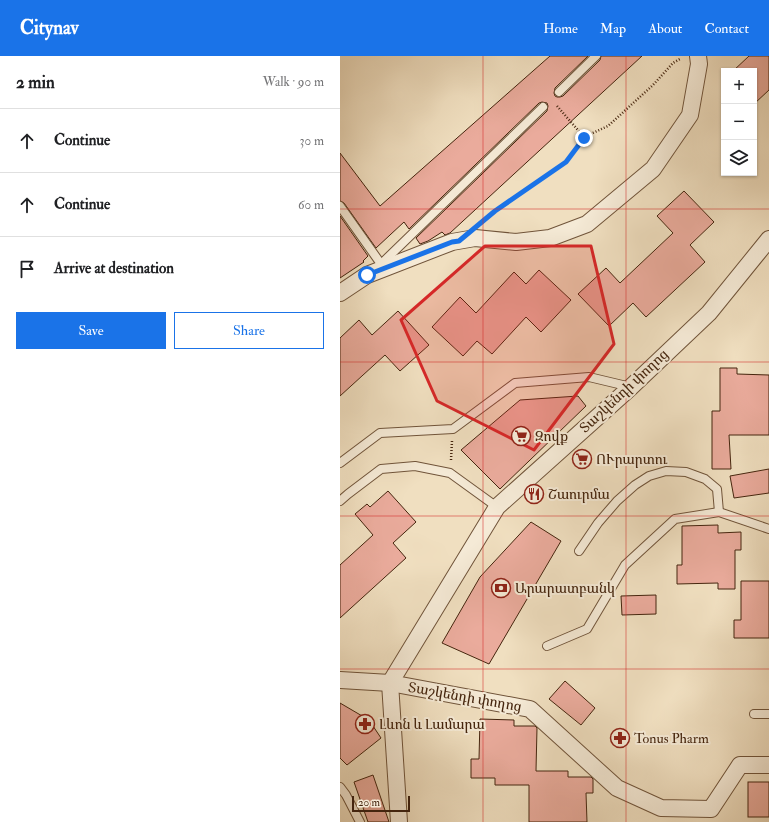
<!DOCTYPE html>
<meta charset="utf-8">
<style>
body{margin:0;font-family:"IM FELL Double Pica","Noto Serif Armenian",serif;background:#f2f2f2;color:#202124}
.controls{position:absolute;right:12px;top:12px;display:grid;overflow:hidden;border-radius:0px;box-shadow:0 1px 3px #0004}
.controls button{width:36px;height:36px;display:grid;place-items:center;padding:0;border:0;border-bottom:1px solid #e0e0e0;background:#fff;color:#202124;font:20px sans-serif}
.scale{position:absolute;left:12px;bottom:10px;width:58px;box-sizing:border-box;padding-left:4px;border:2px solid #45250e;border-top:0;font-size:11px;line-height:14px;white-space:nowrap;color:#45250e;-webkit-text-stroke:3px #f5ead6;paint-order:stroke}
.stop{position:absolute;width:12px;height:12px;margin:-9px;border:3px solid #1a73e8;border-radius:50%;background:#fff}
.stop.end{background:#1a73e8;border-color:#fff;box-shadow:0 1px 4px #0008}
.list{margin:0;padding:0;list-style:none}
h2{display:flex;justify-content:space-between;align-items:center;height:52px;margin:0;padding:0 16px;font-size:17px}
h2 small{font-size:13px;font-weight:400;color:#757577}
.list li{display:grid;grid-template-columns:26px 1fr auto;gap:12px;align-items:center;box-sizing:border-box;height:64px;padding:0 16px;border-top:1px solid #e0e0e0}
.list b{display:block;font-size:15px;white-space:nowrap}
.list em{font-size:13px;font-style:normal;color:#757577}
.actions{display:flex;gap:8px;padding:12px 16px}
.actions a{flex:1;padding:9px 0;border:1px solid #1a73e8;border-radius:0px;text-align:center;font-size:14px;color:#1a73e8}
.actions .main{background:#1a73e8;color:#fff}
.icon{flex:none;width:22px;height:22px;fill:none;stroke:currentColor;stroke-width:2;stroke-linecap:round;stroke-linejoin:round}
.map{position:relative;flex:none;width:429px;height:766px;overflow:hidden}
header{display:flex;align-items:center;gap:24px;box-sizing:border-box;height:56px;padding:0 20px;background:#1a73e8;color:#fff}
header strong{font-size:19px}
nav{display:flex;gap:22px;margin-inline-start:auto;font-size:14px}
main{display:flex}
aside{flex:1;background:#fff}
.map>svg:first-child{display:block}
</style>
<header>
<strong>Citynav</strong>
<nav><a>Home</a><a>Map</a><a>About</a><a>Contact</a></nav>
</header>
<main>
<aside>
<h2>2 min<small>Walk · 90 m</small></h2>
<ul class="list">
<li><svg class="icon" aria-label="ahead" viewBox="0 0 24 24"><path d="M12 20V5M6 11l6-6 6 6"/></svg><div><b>Continue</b></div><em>30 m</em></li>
<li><svg class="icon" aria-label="ahead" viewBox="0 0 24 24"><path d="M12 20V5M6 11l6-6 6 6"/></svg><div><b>Continue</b></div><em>60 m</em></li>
<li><svg class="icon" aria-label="arrive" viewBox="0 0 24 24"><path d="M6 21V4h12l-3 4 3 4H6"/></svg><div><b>Arrive at destination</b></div></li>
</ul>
<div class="actions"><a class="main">Save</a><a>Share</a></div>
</aside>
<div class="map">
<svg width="429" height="766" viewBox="0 0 429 766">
<rect width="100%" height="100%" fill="#f0dfc0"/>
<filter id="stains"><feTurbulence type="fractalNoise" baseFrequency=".005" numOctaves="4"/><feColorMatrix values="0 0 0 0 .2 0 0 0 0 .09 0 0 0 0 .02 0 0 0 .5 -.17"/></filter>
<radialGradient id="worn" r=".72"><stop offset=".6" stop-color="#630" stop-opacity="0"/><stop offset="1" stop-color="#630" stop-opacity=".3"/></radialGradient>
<g fill="#eaab9c" stroke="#45250e">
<polygon points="210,0 248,0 215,32 214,37 215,40 217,41 220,41 223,40 260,4 261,0 302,0 110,177 105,179 102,176 88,185 80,188 76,182 207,55 208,50 207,47 202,46 199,47 69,173 64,166 36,192 4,147 0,145 0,97 40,150"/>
<polygon points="409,0 429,0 429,34 414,48 414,15 393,15"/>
<polygon points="344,135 374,166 350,189 365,206 306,261 293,247 269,270 238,238 266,212 280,227 333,177 317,160"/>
<polygon points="0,160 28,200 23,205 24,206 0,222"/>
<polygon points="199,214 231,244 201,276 186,261 152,298 137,285 123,300 92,271 120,241 136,257 174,216 186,228"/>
<polygon points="58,255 89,289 60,315 45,299 0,340 0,282 19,264 32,279"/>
<polygon points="380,312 397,312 397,318 429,319 429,379 389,379 391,413 372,413 372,355 380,355"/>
<polygon points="238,340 246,350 160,433 121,394 180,344"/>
<polygon points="429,413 429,437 394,442 390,420"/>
<polygon points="48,435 76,466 53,487 66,502 0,562 0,509 33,479 15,458 27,448 30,451"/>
<polygon points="191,466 221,485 149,608 102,587 140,521"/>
<polygon points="378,469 378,477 401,476 401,494 395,494 395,533 378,533 378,527 337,528 337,509 342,509 342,470"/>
<polygon points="401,525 429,525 429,582 394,582 394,564 401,564"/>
<polygon points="316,539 316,558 282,559 281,540"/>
<polygon points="225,625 255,652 241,669 209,643"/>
<polygon points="0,647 29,664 41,682 7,709 0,702"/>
<polygon points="140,663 174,664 174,670 195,670 197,672 196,715 228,715 228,721 251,721 253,723 253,737 246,737 247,766 189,766 189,729 155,729 155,722 131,722 131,703 139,703"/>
<polygon points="33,719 49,766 28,766 14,726"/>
<rect x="408" y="726" width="21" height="35"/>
</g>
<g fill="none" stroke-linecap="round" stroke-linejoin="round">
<defs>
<g id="lane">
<polyline points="219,36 256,0"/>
<polyline points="0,150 41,208"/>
<polyline points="39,210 203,51"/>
<polyline points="0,407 40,377 113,373 175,327 249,321 291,331"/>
<polyline points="0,445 8,438 41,413 75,410 110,417 157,451"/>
<polyline points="239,495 258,467 277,445 295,429 309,420 326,415 346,416 365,423 377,433 379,456"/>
<polyline points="207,590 247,573 285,509 335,463 379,456 429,473"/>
<polyline points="414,658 429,658"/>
<polyline points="0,731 6,739 20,766"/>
</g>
<g id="street">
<polyline points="0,237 27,219 112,186 135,182 176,186 210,182 247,168 313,113 350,59 359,8 358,0"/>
<polyline points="0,624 50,627 190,653 277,732 321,752 371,753 400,709 429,709"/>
<polyline points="50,627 157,451 291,331 369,257 429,183"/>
<polyline points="50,627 59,766"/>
</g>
</defs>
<use href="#lane" stroke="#70543a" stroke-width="10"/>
<use href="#street" stroke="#70543a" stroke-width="18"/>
<g stroke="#45250e" stroke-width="2.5" stroke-dasharray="1 2" stroke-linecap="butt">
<polyline points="217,50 244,81"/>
<polyline points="144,164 155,155 226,106 244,81 268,70 313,29 333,7 340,3"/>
<polyline points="111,404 112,385"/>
</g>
<use href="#lane" stroke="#f5ead6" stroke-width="8"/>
<use href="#street" stroke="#f5ead6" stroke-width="16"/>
</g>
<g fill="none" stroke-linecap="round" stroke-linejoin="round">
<polyline stroke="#1a73e8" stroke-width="5" points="27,219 112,186 119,185 155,155 226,106 244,82"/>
</g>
<path fill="#d62828" fill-opacity="0.2" stroke="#d62828" stroke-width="3" stroke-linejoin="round" d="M145,190H251L274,288L194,394L97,345L61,264Z"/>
<path fill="none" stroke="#d62828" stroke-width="1" stroke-opacity="0.55" d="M143,0V766M286,0V766M0,153H429M0,306H429M0,460H429M0,613H429"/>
<defs>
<symbol id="supermarket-ring" viewBox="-11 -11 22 22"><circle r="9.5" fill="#f5ead6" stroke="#8f2418" stroke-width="1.5"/><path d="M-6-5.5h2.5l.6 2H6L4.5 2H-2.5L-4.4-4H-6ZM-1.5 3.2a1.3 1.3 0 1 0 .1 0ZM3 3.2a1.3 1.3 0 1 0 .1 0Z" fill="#8f2418"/></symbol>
<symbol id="restaurant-ring" viewBox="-11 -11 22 22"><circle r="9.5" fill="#f5ead6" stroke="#8f2418" stroke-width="1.5"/><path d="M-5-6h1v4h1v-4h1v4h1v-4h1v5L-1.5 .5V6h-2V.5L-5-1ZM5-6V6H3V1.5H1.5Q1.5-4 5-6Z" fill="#8f2418"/></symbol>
<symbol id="bank-ring" viewBox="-11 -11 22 22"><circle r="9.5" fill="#f5ead6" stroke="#8f2418" stroke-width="1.5"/><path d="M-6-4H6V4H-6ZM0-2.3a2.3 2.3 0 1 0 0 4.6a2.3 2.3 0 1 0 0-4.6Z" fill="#8f2418"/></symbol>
<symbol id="pharmacy-ring" viewBox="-11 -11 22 22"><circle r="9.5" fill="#f5ead6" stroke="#8f2418" stroke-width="1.5"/><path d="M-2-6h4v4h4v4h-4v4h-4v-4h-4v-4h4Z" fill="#8f2418"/></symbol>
</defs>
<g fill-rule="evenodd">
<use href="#supermarket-ring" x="170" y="369" width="22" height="22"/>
<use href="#supermarket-ring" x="231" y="392" width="22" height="22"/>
<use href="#restaurant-ring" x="183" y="427" width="22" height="22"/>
<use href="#bank-ring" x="150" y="521" width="22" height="22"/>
<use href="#pharmacy-ring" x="14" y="657" width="22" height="22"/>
<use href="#pharmacy-ring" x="269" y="671" width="22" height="22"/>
</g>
<g text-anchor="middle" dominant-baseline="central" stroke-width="4" stroke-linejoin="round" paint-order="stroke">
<g font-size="14" fill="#45250e" stroke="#f5ead6">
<text transform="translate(284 335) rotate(-43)">Տաշկենդի փողոց</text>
<text transform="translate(125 641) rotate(10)">Տաշկենդի փողոց</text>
</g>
<g font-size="14" fill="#45250e" stroke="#f5ead6" text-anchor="start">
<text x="195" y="380">Զովք</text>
<text x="256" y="403">ՈՒրարտու</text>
<text x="208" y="438">Շաուրմա</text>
<text x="175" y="532">Արարատբանկ</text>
<text x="39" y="668">Լևոն և Լամարա</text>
<text x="294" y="682">Tonus Pharm</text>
</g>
</g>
<rect width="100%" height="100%" filter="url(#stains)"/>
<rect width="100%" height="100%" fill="url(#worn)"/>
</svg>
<div class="controls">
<button>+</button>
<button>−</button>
<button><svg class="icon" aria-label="layers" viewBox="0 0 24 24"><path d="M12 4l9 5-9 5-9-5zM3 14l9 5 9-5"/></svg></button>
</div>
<div class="scale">20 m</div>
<div class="stop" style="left:27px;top:219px"></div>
<div class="stop end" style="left:244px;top:82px"></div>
</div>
</main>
